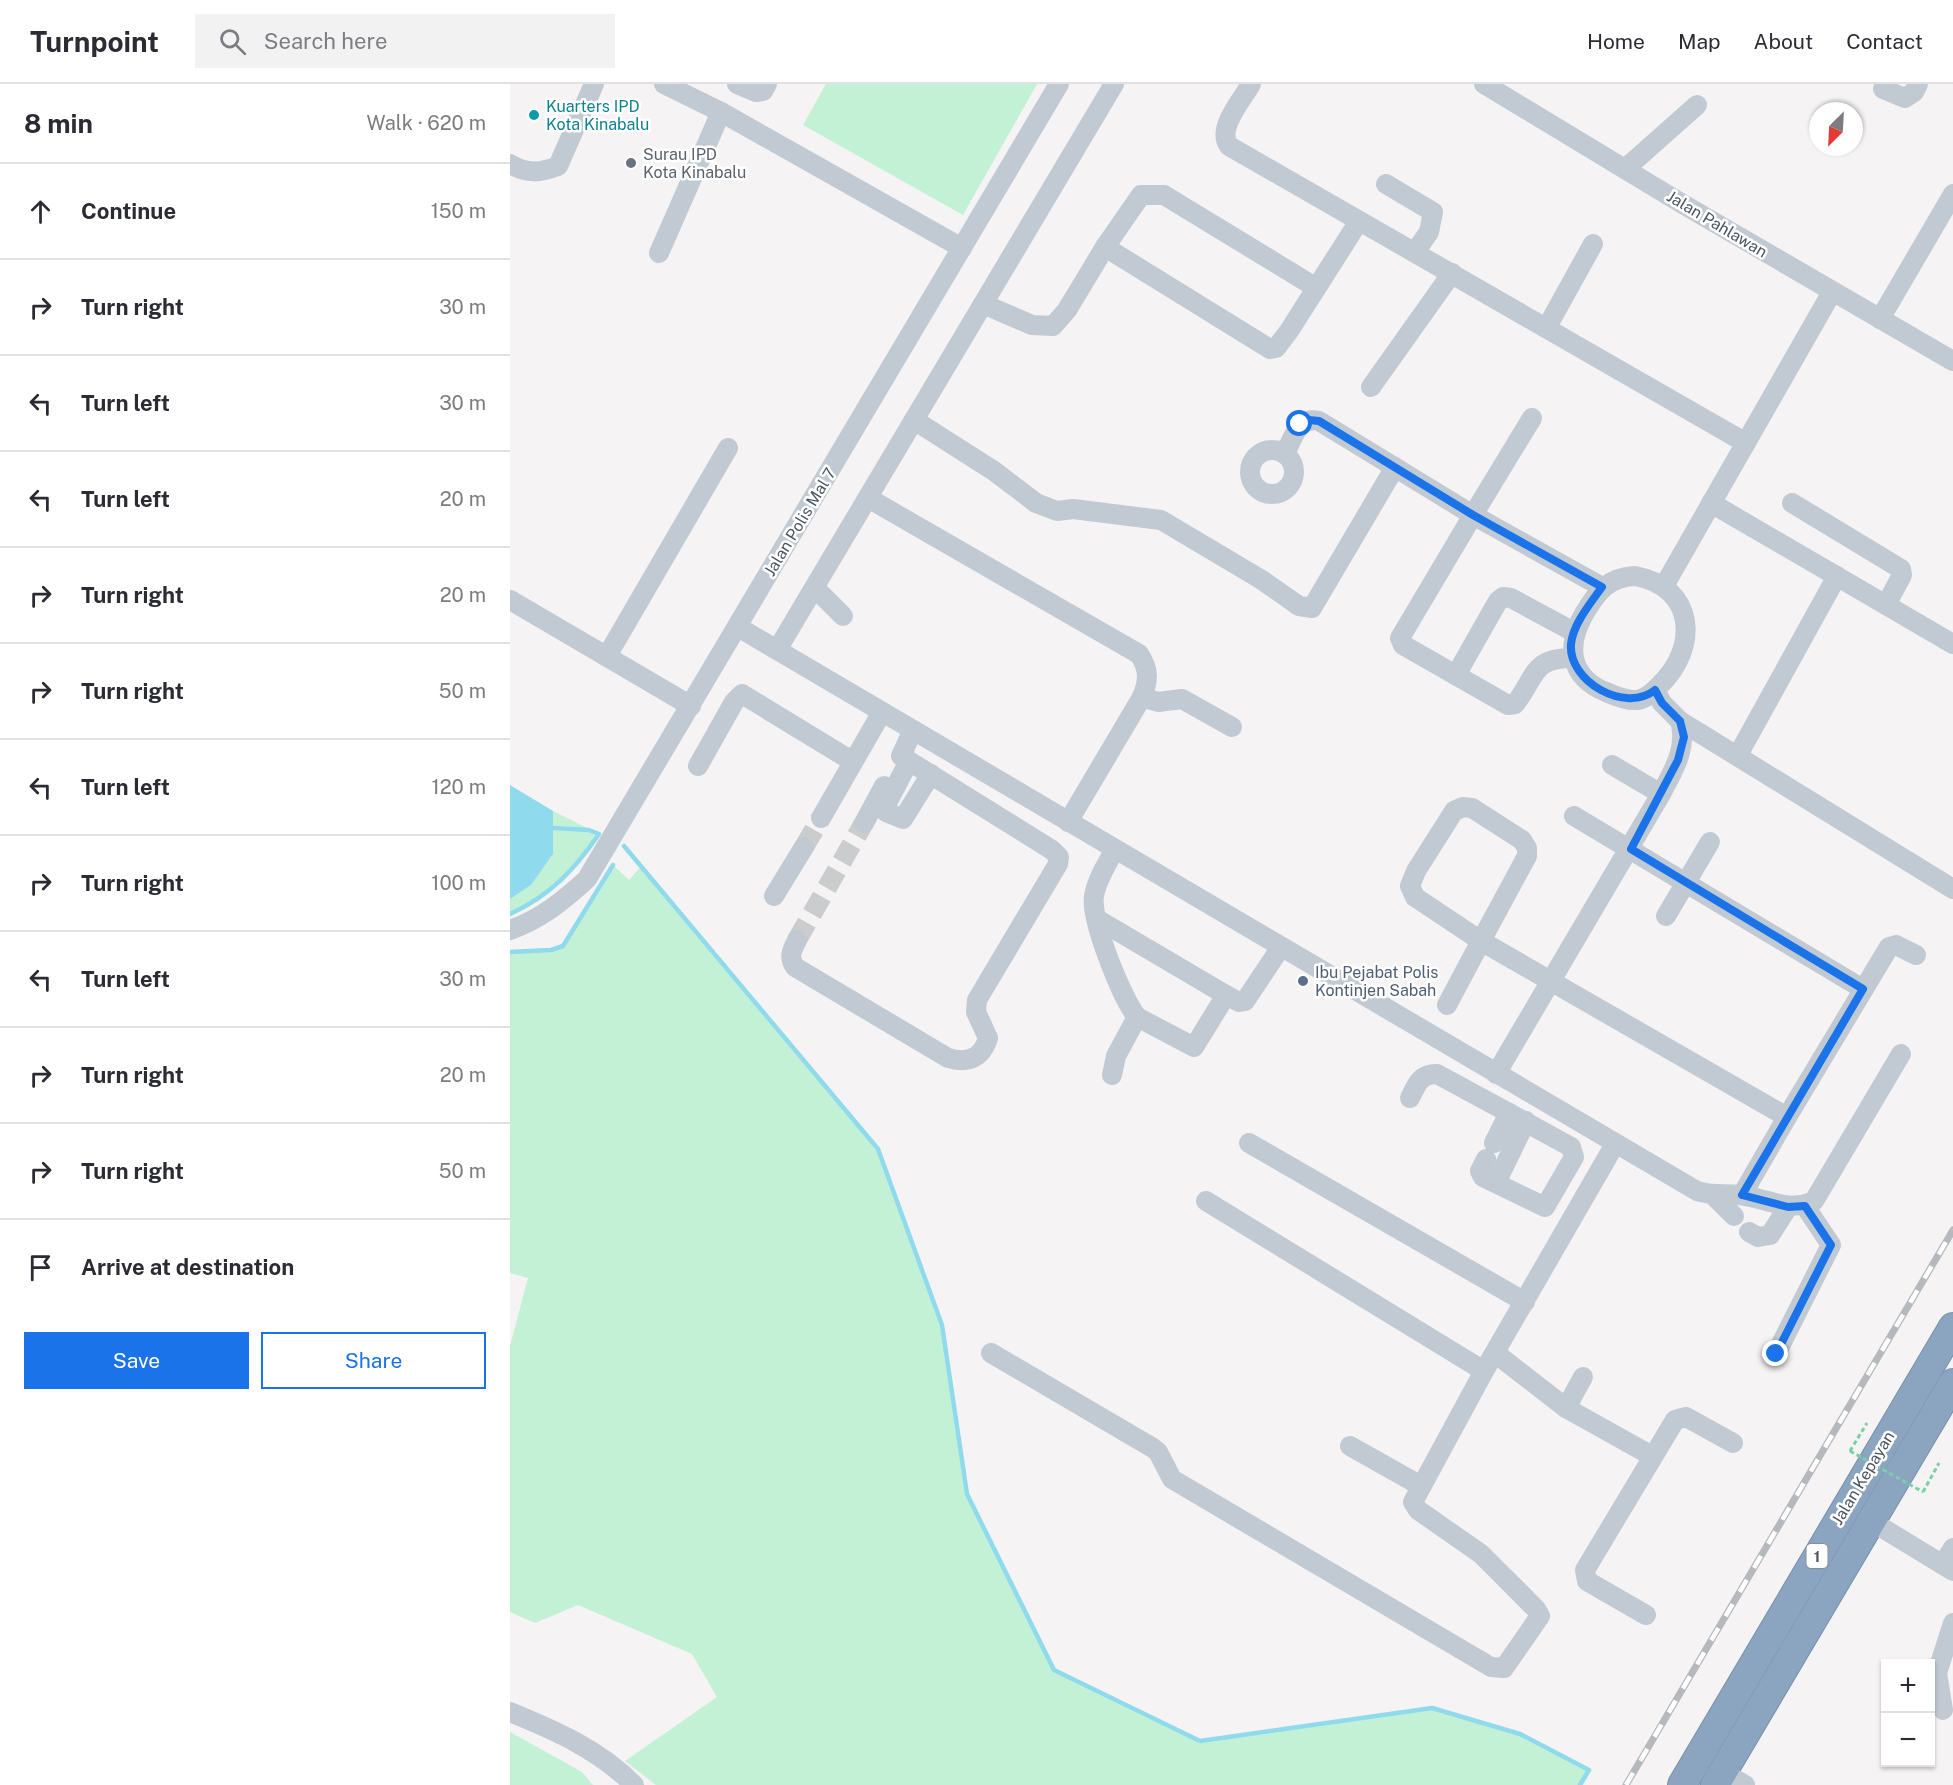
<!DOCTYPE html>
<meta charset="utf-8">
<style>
body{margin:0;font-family:"Public Sans",sans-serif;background:#f2f2f3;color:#2b2b33}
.controls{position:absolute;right:18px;bottom:18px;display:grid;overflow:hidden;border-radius:0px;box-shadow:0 2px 4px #0004}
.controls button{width:54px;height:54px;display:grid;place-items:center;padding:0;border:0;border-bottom:2px solid #e1e1e2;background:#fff;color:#2b2b33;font:30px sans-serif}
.compass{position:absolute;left:1299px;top:18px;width:54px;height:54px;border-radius:50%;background:#fff;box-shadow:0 2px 4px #0004;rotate:204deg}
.stop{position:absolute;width:18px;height:18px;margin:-14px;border:4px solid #1a73e8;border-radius:50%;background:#fff}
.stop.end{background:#1a73e8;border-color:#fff;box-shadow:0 2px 6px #0008}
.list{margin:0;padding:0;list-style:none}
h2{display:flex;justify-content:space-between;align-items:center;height:78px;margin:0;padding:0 24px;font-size:26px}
h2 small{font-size:20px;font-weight:400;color:#7c7c81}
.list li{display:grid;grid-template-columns:39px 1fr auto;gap:18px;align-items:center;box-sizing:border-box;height:96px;padding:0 24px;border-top:2px solid #e1e1e2}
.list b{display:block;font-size:22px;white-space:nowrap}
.list em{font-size:20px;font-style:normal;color:#7c7c81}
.actions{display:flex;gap:12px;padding:18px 24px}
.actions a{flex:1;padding:14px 0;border:2px solid #1a73e8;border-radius:0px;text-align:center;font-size:21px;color:#1a73e8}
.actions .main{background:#1a73e8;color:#fff}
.icon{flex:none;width:33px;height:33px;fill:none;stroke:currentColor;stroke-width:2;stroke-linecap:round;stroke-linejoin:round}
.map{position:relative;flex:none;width:1443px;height:1701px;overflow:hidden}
header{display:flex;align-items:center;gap:36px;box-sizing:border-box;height:84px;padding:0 30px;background:#fff;border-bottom:2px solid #e1e1e2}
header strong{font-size:28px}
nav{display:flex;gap:33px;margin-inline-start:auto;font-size:21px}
.search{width:420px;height:54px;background:#f2f2f3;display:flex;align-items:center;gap:15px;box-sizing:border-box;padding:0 21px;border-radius:0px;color:#7c7c81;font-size:22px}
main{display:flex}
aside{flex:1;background:#fff}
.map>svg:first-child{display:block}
</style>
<header>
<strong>Turnpoint</strong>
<div class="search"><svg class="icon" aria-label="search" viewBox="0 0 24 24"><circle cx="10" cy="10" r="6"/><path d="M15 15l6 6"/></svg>Search here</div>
<nav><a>Home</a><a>Map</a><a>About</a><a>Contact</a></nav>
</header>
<main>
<aside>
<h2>8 min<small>Walk · 620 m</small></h2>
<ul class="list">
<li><svg class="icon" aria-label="ahead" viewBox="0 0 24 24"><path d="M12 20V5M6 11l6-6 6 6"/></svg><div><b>Continue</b></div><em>150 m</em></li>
<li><svg class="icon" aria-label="right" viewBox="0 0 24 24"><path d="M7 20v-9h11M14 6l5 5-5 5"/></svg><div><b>Turn right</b></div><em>30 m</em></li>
<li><svg class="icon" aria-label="left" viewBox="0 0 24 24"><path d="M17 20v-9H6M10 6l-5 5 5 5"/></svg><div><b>Turn left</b></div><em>30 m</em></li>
<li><svg class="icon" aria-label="left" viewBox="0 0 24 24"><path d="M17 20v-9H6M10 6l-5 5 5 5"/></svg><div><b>Turn left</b></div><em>20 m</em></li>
<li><svg class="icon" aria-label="right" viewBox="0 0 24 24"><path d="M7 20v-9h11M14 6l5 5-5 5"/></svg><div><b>Turn right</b></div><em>20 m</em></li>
<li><svg class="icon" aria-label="right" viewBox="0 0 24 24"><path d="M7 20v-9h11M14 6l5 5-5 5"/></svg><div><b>Turn right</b></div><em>50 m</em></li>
<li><svg class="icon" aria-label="left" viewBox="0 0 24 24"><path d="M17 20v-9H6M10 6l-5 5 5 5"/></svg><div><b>Turn left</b></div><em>120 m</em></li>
<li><svg class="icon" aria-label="right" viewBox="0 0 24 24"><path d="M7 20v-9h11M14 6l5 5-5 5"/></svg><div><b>Turn right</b></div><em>100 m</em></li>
<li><svg class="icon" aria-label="left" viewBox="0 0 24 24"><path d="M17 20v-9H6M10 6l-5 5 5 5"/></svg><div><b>Turn left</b></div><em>30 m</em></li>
<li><svg class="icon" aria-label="right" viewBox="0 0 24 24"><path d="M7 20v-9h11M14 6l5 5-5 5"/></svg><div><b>Turn right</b></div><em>20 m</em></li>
<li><svg class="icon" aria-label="right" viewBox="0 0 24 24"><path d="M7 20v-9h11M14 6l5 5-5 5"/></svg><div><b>Turn right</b></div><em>50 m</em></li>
<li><svg class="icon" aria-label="arrive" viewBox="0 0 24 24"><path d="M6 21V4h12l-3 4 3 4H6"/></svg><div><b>Arrive at destination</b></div></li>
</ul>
<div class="actions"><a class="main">Save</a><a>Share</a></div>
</aside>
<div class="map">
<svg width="1443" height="1701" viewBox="0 0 1443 1701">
<rect width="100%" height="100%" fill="#f5f3f3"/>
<g fill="#c3f1d5">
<polygon points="316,0 527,0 453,131 293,41"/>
<path d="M43,727L89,750C65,786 39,811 0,830V815L21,801L43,770Z"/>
<polygon points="103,781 119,796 132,781 368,1065 432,1241 457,1410 545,1586 690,1657 922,1624 1010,1650 1079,1686 1070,1701 146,1701 115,1677 207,1613 182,1570 68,1521 25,1539 0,1528 0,1262 18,1194 0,1189 0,868 41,866 53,862"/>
<polygon points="0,1648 72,1688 83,1701 0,1701"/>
</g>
<polygon fill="#90daee" points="0,701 43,727 43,770 21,801 0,815"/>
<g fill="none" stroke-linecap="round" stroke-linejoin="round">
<g stroke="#90daee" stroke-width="4.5">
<polyline points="114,762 368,1065 432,1241 457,1410 544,1586 690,1657 922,1624 1010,1650 1079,1686 1070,1701"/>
<path d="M0,830C40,812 65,785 89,750L79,746L43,744"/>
<polyline points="0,868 41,866 53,862 103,781"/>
</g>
<g stroke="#caccce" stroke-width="20" stroke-dasharray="20 10" stroke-linecap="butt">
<polyline points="294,763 311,734"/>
<polyline points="287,856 354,739"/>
</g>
<defs>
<g id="highway">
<polyline points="1172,1701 1443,1243"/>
<polyline points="1205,1701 1443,1299"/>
</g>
</defs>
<use href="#highway" stroke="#7690ad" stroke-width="30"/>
<g stroke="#7ad0a6" stroke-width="3" stroke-dasharray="4.5 3" stroke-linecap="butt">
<polyline points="1340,1367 1357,1339"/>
<polyline points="1413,1408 1429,1379"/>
</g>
<g stroke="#c1cad2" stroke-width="20">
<polyline points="154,0 211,28 452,164"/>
<polyline points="227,0 246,8 253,7 257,0"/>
<path d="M741,0C732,16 706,45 719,62L1236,359"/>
<polyline points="974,0 1171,119 1443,277"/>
<polyline points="1373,5 1395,14 1404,8 1408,0"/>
<path d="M0,80C17,90 30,89 48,82L84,0"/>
<polyline points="1115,85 1187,21"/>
<polyline points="876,100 923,128 919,148 905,168"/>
<polyline points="595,163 760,265 766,264 779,247 849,137"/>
<polyline points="149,169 211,28"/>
<polyline points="473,220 522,241 543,242 557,226 595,163 631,111 654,111 805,203"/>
<polyline points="1370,235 1443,110"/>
<polyline points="1037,243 1083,160"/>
<polyline points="861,303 942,189"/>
<polyline points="1022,334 963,431 1092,503"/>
<polyline points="404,336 484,387 526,419 547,427 563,425 651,436 752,496 789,522 802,524 885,383"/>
<circle cx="762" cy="388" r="22"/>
<path d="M775,370C783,354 788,332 809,337L963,431L890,554L893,561L998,621L1005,620C1027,592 1021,574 1063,574"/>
<path d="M358,414L629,570C639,585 639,596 632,613L558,738"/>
<polyline points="1201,419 1443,560"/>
<polyline points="1282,419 1391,485 1392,491 1376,521"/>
<path d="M1125,492C1185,503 1190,563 1149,602C1143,608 1136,615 1127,616C1117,617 1105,612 1096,608C1059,593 1056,562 1074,530C1087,508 1098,493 1125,492Z"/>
<polyline points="1154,502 1322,208"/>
<polyline points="305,504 333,532"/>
<polyline points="0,516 181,622"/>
<path d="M228,543L1187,1107C1201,1112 1215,1109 1230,1111C1256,1114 1279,1129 1304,1117L1391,970"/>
<polyline points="267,566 604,0"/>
<polyline points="97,572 218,364"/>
<polyline points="946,591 988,517 993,513 1001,514 1064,548"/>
<polyline points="1145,606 1152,619 1170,637 1443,805"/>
<polyline points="632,613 648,618 672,615 722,643"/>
<polyline points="1228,671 1327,492"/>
<polyline points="399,677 377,719 376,728 393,735 421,690"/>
<polyline points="1102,681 1151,710"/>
<polyline points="188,682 224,618 232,610 342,677"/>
<polyline points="1064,732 1353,905"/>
<polyline points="311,734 372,628"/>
<polyline points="354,739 374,702"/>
<polyline points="264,812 294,763"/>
<polyline points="1156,832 1200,758"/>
<polyline points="587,835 716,911"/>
<path d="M0,846C31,835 53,817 77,795L549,0"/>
<path d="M287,856C282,866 278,873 285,883L438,974C458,980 472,974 478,954L466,928L467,916L548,780L549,773L542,766L391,672L403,646"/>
<polyline points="937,921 971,857 905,813 900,802 906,787 944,727 953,723 962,724 1012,756 1017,764 1017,772 971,857 1277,1033 1379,863 1386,861 1406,871"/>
<polyline points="627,933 684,963 716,911 729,918 735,917 771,863"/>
<path d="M986,990L1151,710C1163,687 1178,664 1170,637"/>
<path d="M602,991L606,972L627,933C612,915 580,835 584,812C587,795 597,780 605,765"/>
<path d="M900,1014C907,1000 910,990 927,990L999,1029"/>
<polyline points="739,1059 1015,1218"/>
<polyline points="976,1075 970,1087 973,1093 1035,1123 1064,1073 1061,1063 999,1029 984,1059"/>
<polyline points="986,1099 1016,1037"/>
<polyline points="1203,1111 1224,1132"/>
<polyline points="1232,1111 1277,1033"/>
<polyline points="696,1117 974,1287"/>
<polyline points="1239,1148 1248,1153 1260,1151 1278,1123"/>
<polyline points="481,1269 643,1364 648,1368 662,1395 981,1583 994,1584 1030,1532 1026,1525 971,1470 908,1426 903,1418 974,1287 1105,1060"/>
<polyline points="985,1269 1056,1324 1142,1372"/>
<polyline points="1266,1270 1321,1161 1295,1122"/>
<polyline points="1056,1324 1073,1293"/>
<polyline points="840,1362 911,1402"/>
<polyline points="1361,1437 1443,1487"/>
<polyline points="1433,1480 1443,1464"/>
<polyline points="1136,1531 1077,1497 1075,1486 1165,1336 1176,1333 1223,1359"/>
<polyline points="1433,1626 1427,1589 1443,1539"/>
<path d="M0,1628C46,1647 88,1665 124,1701"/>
<polyline points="1212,1688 1235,1701"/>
</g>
<use href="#highway" stroke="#8ba5c1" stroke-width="28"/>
<defs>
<polyline id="rail" points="1116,1701 1443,1146"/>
</defs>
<use href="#rail" stroke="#b5b8bd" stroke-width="7"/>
<use href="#rail" stroke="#fff" stroke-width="4.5" stroke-dasharray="14" stroke-linecap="butt"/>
<polyline stroke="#7ad0a6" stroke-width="3" stroke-dasharray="4.5 3" stroke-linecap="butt" points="1340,1367 1413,1408"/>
</g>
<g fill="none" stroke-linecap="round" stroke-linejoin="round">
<path stroke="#1a73e8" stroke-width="8" d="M790,340L799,336L809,337L963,431L1092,503C1080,520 1063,540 1061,560C1058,597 1115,630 1145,606L1152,619L1170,637L1174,653L1168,676L1121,765L1353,905L1232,1111L1278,1123L1295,1122L1321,1161L1266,1270"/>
</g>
<circle fill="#0f9aa8" stroke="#fff" stroke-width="2" cx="24" cy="31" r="6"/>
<circle fill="#6b7280" stroke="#fff" stroke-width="2" cx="121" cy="79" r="6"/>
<circle fill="#5c6f8a" stroke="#fff" stroke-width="2" cx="793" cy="897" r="6"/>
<g text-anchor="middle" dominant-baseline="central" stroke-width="5" stroke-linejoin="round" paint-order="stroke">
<rect fill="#fff" stroke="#808990" stroke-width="1.5" x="1296.5" y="1460" width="21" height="24" rx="4.5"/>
<g font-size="15" font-weight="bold" fill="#4a5661">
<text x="1307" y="1472">1</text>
</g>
<g font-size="16" fill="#0d838f" stroke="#fff" text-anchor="start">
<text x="36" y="22">Kuarters IPD<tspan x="36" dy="18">Kota Kinabalu</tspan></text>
</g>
<g font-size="16" fill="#5b616d" stroke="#fff" text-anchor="start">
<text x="133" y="70">Surau IPD<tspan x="133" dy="18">Kota Kinabalu</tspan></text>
</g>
<g font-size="16" fill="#4a5661" stroke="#fff">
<text transform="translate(1207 140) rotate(31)">Jalan Pahlawan</text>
<text transform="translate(290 438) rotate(-59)">Jalan Polis Mal 7</text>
<text transform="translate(1353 1394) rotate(-59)">Jalan Kepayan</text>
</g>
<g font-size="16" fill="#4e5e75" stroke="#fff" text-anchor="start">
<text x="805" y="888">Ibu Pejabat Polis<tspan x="805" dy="18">Kontinjen Sabah</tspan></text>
</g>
</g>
</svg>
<div class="controls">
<button>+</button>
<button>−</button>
</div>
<svg class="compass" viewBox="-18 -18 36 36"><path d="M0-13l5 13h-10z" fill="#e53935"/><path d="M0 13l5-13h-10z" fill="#7c7c81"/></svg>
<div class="stop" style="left:790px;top:340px"></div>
<div class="stop end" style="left:1266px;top:1270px"></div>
</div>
</main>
